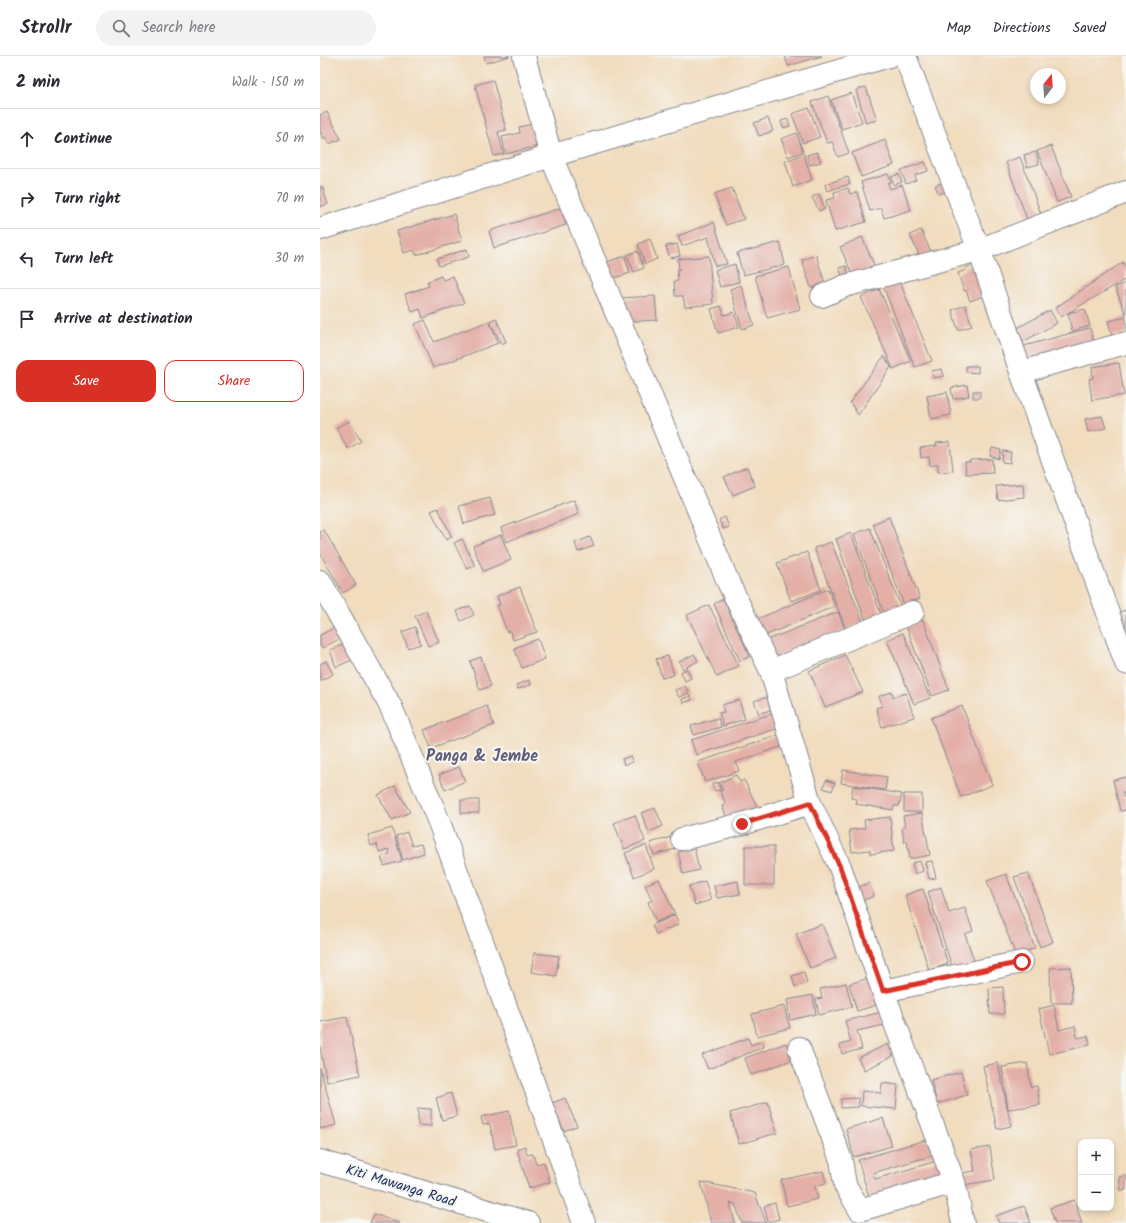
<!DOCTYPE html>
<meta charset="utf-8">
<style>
:root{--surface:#fff;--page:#f2f2f3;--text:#2b2b33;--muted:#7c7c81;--line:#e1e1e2;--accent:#d93025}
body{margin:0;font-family:Kalam,sans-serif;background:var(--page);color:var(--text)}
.controls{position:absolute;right:12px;bottom:12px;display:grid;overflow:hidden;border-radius:8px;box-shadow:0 2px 6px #0003}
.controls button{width:36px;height:36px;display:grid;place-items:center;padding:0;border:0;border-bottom:1px solid var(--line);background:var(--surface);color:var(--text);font:20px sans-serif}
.compass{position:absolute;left:710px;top:12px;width:36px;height:36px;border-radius:50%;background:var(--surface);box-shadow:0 2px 6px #0003;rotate:17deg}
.stop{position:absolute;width:12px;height:12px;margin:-9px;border:3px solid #d93025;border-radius:50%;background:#fff}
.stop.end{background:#d93025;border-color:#fff;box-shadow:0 1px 4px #0008}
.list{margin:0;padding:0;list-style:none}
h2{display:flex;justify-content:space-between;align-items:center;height:52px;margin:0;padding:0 16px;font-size:17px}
h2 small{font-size:13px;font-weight:400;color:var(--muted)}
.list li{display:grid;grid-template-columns:26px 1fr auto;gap:12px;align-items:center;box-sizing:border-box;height:60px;padding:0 16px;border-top:1px solid var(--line)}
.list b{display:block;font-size:15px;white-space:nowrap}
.list em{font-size:13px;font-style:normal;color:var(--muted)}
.actions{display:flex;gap:8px;padding:12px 16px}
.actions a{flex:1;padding:9px 0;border:1px solid var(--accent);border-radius:12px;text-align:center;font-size:14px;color:var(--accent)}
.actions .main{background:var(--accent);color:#fff}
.icon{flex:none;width:22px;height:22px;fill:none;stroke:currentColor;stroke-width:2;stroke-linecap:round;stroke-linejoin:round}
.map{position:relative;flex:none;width:806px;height:1167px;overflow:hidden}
header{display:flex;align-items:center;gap:24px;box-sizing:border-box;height:56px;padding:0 20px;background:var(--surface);border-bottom:1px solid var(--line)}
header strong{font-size:19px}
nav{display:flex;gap:22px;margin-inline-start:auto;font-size:14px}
.search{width:280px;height:36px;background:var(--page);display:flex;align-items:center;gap:10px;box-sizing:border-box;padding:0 14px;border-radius:22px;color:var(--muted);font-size:15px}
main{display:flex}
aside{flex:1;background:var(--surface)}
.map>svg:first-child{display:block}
</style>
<header>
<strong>Strollr</strong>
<div class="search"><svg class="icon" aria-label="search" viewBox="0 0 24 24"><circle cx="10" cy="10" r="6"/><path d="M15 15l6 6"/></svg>Search here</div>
<nav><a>Map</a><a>Directions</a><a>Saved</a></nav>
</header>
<main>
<aside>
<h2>2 min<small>Walk · 150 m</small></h2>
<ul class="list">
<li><svg class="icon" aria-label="ahead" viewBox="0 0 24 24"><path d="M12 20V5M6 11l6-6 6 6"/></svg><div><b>Continue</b></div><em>50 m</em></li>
<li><svg class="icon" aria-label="right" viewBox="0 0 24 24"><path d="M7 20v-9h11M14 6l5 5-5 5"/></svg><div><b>Turn right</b></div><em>70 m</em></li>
<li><svg class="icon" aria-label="left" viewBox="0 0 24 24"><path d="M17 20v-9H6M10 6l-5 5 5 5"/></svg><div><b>Turn left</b></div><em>30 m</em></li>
<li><svg class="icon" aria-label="arrive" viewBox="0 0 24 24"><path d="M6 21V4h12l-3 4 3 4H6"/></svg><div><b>Arrive at destination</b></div></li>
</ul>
<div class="actions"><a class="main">Save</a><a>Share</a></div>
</aside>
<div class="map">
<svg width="806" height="1167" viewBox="0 0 806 1167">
<rect width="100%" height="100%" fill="#f6f6f2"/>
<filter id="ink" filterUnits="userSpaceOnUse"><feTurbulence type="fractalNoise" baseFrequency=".025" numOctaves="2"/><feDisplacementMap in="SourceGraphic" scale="8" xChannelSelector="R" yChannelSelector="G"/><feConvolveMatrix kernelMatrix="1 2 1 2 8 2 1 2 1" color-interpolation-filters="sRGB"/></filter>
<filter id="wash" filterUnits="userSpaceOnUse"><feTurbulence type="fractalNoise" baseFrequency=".012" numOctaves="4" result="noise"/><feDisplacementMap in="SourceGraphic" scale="16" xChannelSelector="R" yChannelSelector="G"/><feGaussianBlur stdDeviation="0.9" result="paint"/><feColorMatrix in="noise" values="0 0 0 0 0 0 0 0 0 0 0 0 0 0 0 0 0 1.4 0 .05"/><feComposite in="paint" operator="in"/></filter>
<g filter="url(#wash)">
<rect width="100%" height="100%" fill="#f1dcbd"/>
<g id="blocks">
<path fill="#e3afa7" d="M164,0H190L166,7Z
M465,0H502L468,10Z
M173,24L186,74L178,76L184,98L174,100L155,29Z
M546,31L557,64L546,67L536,34Z
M531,37L542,66L522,73L511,44Z
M508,40L529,97L518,101L512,86L507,87L492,46Z
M489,52L500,81L483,87L472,58Z
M7,56L21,83L9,88L5,81L3,82L0,76V59Z
M448,62L453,75L439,80L434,67Z
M468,63L470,70L463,72L461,65Z
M212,68L218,90L186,98L182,81L200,77L199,71Z
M477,77L483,96L468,101L461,83Z
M565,84L574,109L541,121L532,97Z
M731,90L751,141L737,146L717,95Z
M497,96L501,106L490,109L487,99Z
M716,96L719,108L707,111L704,99Z
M484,98L492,124L473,131L465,105Z
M700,101L721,158L707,163L686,106Z
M605,106L608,115L595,119L596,124L586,128L581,114Z
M568,118L571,126L568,127L570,133L582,129L591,154L564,162L561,152L550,155L541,126Z
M579,118L582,126L574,129L571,121Z
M528,121L530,128L507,135L505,128Z
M623,126L627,135L619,138L615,130Z
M2,130L8,148L0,151V131Z
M412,132L424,163L406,169L394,138Z
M528,132L530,138L537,136L546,166L515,175L506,144L515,142L514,136Z
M499,138L505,153L499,155L492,141Z
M241,152L246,169L174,192L169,175Z
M134,158L142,185L96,199L94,194L84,197L77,175Z
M394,166L407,208L395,210L388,181L362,190L358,180Z
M601,174L611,196L600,201L590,179Z
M542,181L554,209L549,211L550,213L533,220L520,191Z
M330,183L337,203L325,208L318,188Z
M460,186L465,209L423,219L417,197Z
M357,188L360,200L350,202L346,190Z
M147,193L149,201L119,210L117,203Z
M318,195L324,212L314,216L307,199Z
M496,199L505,227L491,232L482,204Z
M305,200L310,217L288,224L283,207Z
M389,200L393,248L365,251L363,240H355L354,225H358L357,214H359L358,203Z
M803,206L806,212V223L741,261L735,252Z
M415,208L419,226L400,231L395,214Z
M656,208L666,239L650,245L646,234L644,235L638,217L646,214L645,212Z
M526,210L529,220L523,222L519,212Z
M469,211L480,253L447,262L435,220Z
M121,220L123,224L133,220L144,247L103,262L100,253L92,256L85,238L109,230L107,226Z
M579,224L612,305L595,311L563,230Z
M806,227V259L795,231Z
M421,229L434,269L422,273L410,233Z
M559,233L591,305L573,313L541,241Z
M335,240L337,264L303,266L301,242Z
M645,249L652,270L638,274L632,254Z
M401,250L404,259L414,256L419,271L398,277L391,253Z
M765,253L770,270L752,275L748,257Z
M730,254L737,267L699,288L692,275Z
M806,261V277L792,280L788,265Z
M176,262L186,286L181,288L170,265Z
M105,264L114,286L169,265L178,287L113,312L95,268Z
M770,272L774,287L708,305L704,290Z
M564,300L571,311L538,359L530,346Z
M799,307L804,339L772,344L769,323L773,322L772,311Z
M646,310H658V317L646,316Z
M622,313L624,320L613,322L612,315Z
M647,329L649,340L633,343L631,332Z
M653,335H660V342H653Z
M627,336L631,359L611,363L607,340Z
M782,360L786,372L768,376L765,363Z
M29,365L41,385L28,393L16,372Z
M630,386L633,415L618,416V408L610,410L609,401L601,402L600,392L617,390L616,387Z
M672,392L681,394L679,403L670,400Z
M683,395L691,396L690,407L682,406Z
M672,403L673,417L646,418L645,406H650V404Z
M427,411L435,430L413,439L404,421Z
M703,428L704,441L678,444L676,430Z
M170,442L175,459L144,468L139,450Z
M254,444L259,458L186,486L181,472Z
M118,452L132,481L126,484L111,455Z
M405,461L409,471L403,473L399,464Z
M569,461L600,543L584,549L553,468Z
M550,472L581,551L564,557L534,478Z
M4,474L36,529L23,537L0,497V476Z
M531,477L561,558L545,563L516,483Z
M181,479L191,504L163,515L153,490Z
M270,481L274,490L258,496L255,487Z
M142,483L155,510L147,513L134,487Z
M511,486L543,566L526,573L494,492Z
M487,496L501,534L471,545L457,507Z
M200,531L217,576L193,584L190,575L187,576L177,549H180L177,540Z
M508,533L515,550L442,581L435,564Z
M403,543L430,600L420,605L394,548Z
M389,549L419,610L397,621L367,559Z
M150,550L154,559L141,565L137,555Z
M806,554V587L796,557Z
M106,555L119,586L108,590L95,560Z
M518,556L525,574L452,603L444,585Z
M603,564L629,634L612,640L586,570Z
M18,570L23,581L2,592L0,589V579Z
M95,571L101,588L88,592L82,576Z
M583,577L610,642L594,648L567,584Z
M218,583L225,603L202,612L194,592Z
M25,588L32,604L16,611L10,594Z
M374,598L378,605L363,613L359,606Z
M525,599L543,636L505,651L489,615Z
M348,600L354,619L342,622L336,603Z
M161,601L171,630L160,634L150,605Z
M6,605L13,618L0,625V608Z
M367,613L371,622L365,625L361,616Z
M209,624L211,629L198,633L196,629Z
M365,630L369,637L359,641L355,634Z
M572,636L573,641L586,637L594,661L562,671L556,652L562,650L559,640Z
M371,640L372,644L363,647L362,643Z
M448,641L452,653L439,658L434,645Z
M419,644L425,663L403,670L399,657L404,656L402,649Z
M167,650L174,669L111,692L104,674Z
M642,650L672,729L641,741L611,662Z
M454,657L459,672L376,699L371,684Z
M398,662L401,671L374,679L371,670Z
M462,678L466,689L416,706L419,715L385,726L378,706Z
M310,700L313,706L304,709L302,703Z
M139,711L145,725L125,734L119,719Z
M523,714L567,721L565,734L521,727Z
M416,719L420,726L424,724L438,752L408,765L402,750L406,748L400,735L403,734L399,727Z
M806,721V737H802L803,741H806V754L800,755L793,724Z
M506,724L515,727L512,735L503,732Z
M398,726L400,734L395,735L392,728Z
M75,730L90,756L72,764L58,739Z
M533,730L582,738L579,750H574L573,754L536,748L537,743L531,742Z
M584,738H602V756H584Z
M141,744H159V757H141Z
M335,752L343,770L329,776L321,757Z
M602,757L610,799L590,803L587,785L584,786L582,772L585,771L583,760Z
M315,759L325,785L304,793L294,767Z
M570,761L574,795L550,798V794L532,796L529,774L545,772L544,764Z
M72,772L82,805L64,810L61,801L70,798L68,793L59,796L57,788L51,790L48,779Z
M87,776L92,790L101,788L104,797L83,804L76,780Z
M351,781L355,793L334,799L330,787Z
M326,789L334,813L314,821L305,797Z
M425,790H454V829H425Z
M374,792L379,814L363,818L358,796Z
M600,805L603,815L595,818L592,807Z
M612,805L616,822L609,823L605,806Z
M708,817L733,886L720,891L694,821Z
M686,818L715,892L696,900L667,825Z
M339,823L355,858L336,866L328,846L332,844L325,829Z
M385,825L391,844L375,849L369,830Z
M418,825L420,838L397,842L394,830Z
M549,827L554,840L540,846L534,833Z
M621,831L629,857L645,852L653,875L645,878L655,907L633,914L608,836Z
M603,833L628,908L609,914L585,839Z
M355,859L359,868L336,878L332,869Z
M502,868L516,902L490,912L476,878Z
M214,897L239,900L236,920L211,916Z
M751,911L752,947H731L730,912Z
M484,916L487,927L475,931L472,920Z
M552,921L560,948L537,955L529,928Z
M526,927L532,951L499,959L496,943L502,942L500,933Z
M683,931L684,958H670L669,932Z
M493,939L496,958L470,964L467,944Z
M734,949L739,974L755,970L757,982L768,980L770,989L729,998L719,953Z
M464,950L470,972L437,980L432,958Z
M562,956L565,969L537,975L542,993L522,998L520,989L531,986L525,965Z
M27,961L40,1019L7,1026L0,992V966Z
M428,982L431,989L442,985L444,991L388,1013L382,999Z
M466,987L472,1004L431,1019L425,1002Z
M568,988L573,1000L544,1014L538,1002Z
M678,1007L691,1070L677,1073L663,1010Z
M707,1007L711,1031L717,1030L720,1049L688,1053L682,1011Z
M0,1012L16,1069L0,1073Z
M641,1016L647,1039L617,1048L611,1024Z
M562,1027L578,1029L576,1053L541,1050L542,1035L561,1037Z
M131,1037L137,1060L122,1064L116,1042Z
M245,1042L257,1070L244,1075L232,1047Z
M538,1042L539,1051L521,1052V1043Z
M448,1046L457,1077L419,1088L410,1057Z
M98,1052L111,1053V1070L98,1069Z
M189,1055L196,1089L175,1093L170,1068L163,1069L161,1061Z
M563,1062L572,1090L534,1101L526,1073Z
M612,1082L617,1098L553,1117L555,1123L620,1104L625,1122L550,1144L538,1104Z
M205,1090L207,1099L213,1098L216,1108L224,1106L230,1126L209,1132L197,1093Z
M670,1091L675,1124L643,1129L641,1117L655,1115L651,1094Z
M503,1115L506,1127L495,1130L498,1143L467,1150L461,1124Z
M806,1119V1134L801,1135L799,1121Z
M381,1126L435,1137L446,1167H422L415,1148L410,1147L415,1167H391Z
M754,1144L762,1167H735L730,1152Z
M455,1147L459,1163L448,1166L444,1150Z
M704,1150L711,1167H679L676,1160Z
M54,1158L80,1167H50Z"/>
</g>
</g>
<g filter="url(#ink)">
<use href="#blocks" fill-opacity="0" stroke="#86868e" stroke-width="1"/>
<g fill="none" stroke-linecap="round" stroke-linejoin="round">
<defs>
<path id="minor" d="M204,0L231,100L409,528L451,615L490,747L520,811L563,935L634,1126L643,1167
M585,0L659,194L701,316L806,607
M0,173L231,100L569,0
M502,240L525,230L659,194L806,136
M701,316L806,287
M0,525L71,651L119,766L264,1167
M451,615L593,556
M362,783L422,768L490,747
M563,935L702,906
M479,992L521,1104L525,1129L540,1154L634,1126
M0,1105L208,1167"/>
</defs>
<use href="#minor" stroke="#86868e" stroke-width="24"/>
<use href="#minor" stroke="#fff" stroke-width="22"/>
</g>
</g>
<g fill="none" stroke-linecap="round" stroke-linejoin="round" filter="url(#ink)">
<path stroke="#d93025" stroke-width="5" d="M422,768L490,747L520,811L563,935L702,906"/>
</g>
<g text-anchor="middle" stroke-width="4" stroke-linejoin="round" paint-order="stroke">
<g font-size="14" fill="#1b2f5e" stroke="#f6f6f2">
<text transform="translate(81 1129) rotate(17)" y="5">Kiti Mawanga Road</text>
</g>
<g font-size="16" font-weight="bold" fill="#615c78" stroke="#f6f6f2">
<text x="162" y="705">Panga &amp; Jembe</text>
</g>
</g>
</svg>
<div class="controls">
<button>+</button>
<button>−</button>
</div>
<svg class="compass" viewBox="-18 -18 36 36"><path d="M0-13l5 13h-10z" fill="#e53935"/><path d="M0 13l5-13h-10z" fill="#7c7c81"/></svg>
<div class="stop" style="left:702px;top:906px"></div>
<div class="stop end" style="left:422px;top:768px"></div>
</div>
</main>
